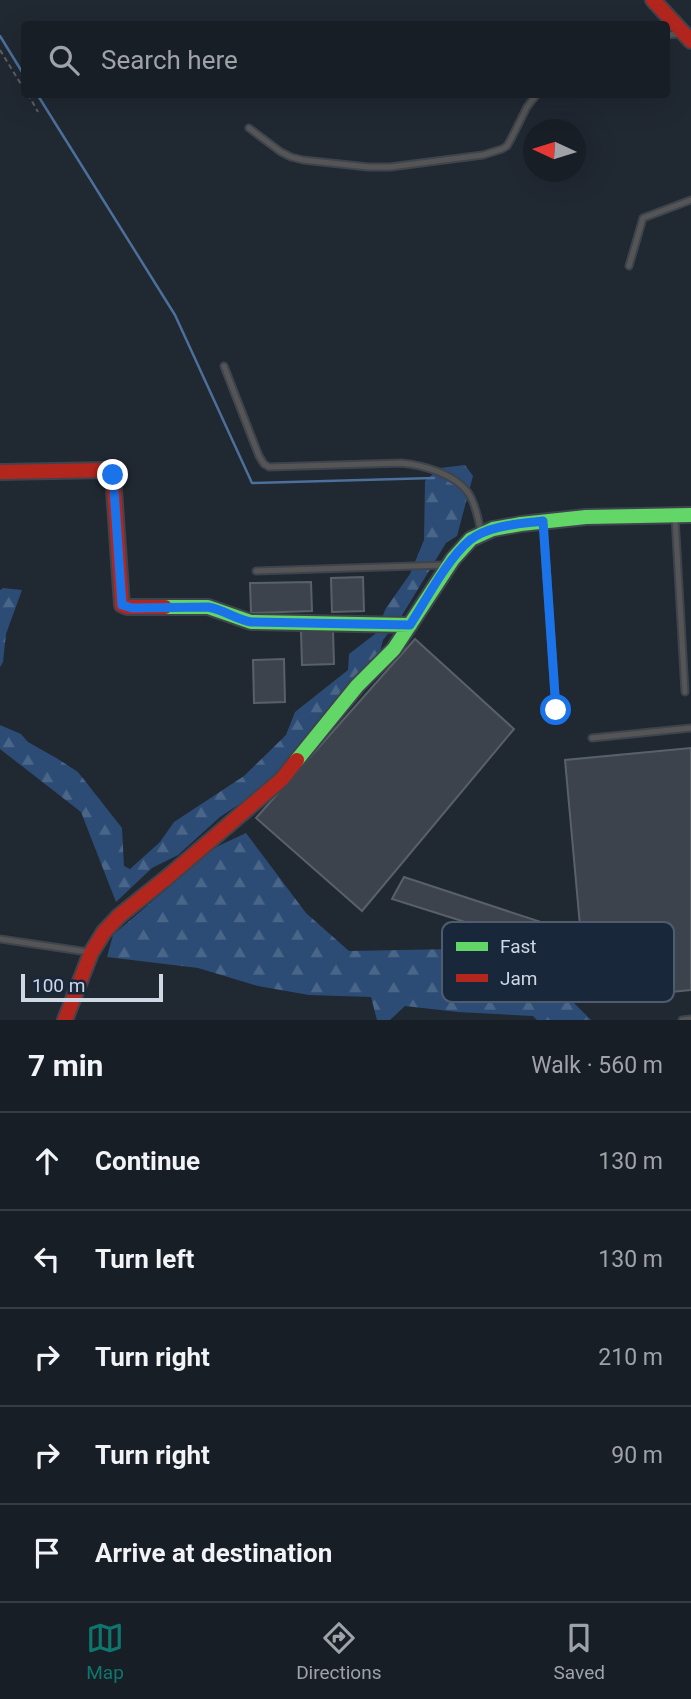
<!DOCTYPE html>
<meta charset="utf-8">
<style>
:root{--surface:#181e26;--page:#252b32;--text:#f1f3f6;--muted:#9fa2a7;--line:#363c43;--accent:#0f766e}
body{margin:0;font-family:Roboto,sans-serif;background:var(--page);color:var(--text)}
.compass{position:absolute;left:523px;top:119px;width:63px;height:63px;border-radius:50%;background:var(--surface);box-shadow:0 7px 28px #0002;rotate:274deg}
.scale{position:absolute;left:21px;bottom:18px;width:142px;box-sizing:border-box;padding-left:7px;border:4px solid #ced8e4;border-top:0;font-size:19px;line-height:24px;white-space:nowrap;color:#ced8e4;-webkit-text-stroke:5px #18273a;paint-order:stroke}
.stop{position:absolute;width:21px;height:21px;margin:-16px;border:5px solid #1a73e8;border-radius:50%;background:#fff}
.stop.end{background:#1a73e8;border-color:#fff;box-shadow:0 2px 7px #0008}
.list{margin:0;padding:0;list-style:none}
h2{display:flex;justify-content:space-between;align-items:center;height:91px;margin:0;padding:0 28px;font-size:30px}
h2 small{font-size:23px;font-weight:400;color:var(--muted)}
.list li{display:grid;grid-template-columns:46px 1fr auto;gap:21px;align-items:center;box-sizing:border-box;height:98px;padding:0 28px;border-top:2px solid var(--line)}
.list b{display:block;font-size:26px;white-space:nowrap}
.list em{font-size:23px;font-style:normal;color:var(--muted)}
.icon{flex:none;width:38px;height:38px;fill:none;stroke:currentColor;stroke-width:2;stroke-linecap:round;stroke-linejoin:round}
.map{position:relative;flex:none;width:691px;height:1020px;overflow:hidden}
.search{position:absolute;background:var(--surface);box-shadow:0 7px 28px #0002;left:21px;right:21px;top:21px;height:77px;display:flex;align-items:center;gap:18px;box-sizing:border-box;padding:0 24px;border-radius:7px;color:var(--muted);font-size:26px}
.sheet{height:581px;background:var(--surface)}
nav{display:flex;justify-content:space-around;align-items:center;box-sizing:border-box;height:98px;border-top:2px solid var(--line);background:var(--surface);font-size:19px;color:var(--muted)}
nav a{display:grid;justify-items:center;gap:4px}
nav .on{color:var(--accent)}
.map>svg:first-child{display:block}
</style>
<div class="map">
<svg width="691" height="1020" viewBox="0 0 691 1020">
<defs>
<pattern id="forest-firs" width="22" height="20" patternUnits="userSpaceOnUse" patternTransform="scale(1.75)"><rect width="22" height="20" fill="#2c4c75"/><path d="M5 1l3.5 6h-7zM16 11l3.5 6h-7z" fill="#496588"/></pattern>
</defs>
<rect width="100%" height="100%" fill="#202832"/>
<path fill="url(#forest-firs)" d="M465,465L473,476L457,536L446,543L401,617L383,640L378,660L296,754L259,791L220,817L178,855L152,868L116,902L81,812L0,749V725L21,734L28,742L58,759L78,772L122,828L124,866L130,869L160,842L174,822L244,776L286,735L295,712L348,670L349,654L375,634L386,608L410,574L424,540L425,481L440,468Z
M3,588L22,590L6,634L3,662L0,667V590Z
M246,833L306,913L349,951L453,949L559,988L591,1020H537L533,1016L458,1012L405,1006L390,1020H377L371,997L309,995L258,986L198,968L107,957L113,935L214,848Z"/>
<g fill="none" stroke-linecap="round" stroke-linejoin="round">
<path stroke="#4c6f9b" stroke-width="2.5" d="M0,36L24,75
M37,94L175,315L252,483L434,478"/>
</g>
<path fill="#3c434c" stroke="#596068" stroke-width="2" d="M363,577L364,611L332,612L331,578Z
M311,582L312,611L251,613L250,583Z
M333,630L334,664L302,665L301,631Z
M415,639L514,729L362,911L256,818Z
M284,659L285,702L254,703L253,660Z
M691,748V990L604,999L601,968L584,970L565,760Z
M404,877L550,925L554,950L392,899Z"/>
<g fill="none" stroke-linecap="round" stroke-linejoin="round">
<defs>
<path id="lane" d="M666,35L680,34
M249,128L281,152L291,157L303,160L368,167H390L483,155L502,149L507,146L511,139L527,107L537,94
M629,266L643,218L691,200
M224,366L259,456L264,464L269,467L401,463C423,465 456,474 469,494C476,505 478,519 481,531
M675,517L685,692
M543,521L556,710
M256,571L445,565
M592,738L691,728
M0,939L88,952
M682,1020L691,1019"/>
<path id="fast" d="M165,607H208L251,622L410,625
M297,760L357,686L394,649L453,559L471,539L493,529L521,524L586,517L691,515"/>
<path id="jam" d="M653,0L691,41
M0,472L107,470L113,475L122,605L127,607H165
M65,1020L91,953L104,932L119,916L170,875L282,779L297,760"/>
</defs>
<use href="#lane" stroke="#3e444d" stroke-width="9"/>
<use href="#fast" stroke="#3e444d" stroke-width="18"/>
<use href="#jam" stroke="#3e444d" stroke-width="18"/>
<path stroke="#5d5e60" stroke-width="2" stroke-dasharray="5 3.5" stroke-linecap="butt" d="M0,50L24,89
M28,94L38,112"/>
<use href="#lane" stroke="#565556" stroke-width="5"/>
<use href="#fast" stroke="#63d668" stroke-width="14"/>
<use href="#jam" stroke="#b3261e" stroke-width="14"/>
</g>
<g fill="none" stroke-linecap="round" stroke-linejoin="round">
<path stroke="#1a73e8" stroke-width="9" d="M113,475L122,605L132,608L208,607C224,610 236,619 251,622L410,625C426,600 448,558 470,540C489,525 520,524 543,521L556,710"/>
</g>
<rect x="442" y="922" width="232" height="80" rx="10" fill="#18273a" stroke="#4f5c6d" stroke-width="2"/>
<rect x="456" y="942" width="32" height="9" fill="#63d668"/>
<rect x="456" y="974" width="32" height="8" fill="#b3261e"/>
<g font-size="19" fill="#ced8e4">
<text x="500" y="953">Fast</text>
<text x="500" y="985">Jam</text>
</g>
</svg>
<svg class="compass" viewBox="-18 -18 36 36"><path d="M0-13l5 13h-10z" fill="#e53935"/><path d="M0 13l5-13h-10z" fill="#9fa2a7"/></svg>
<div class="scale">100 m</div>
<div class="stop" style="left:556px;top:710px"></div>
<div class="stop end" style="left:113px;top:475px"></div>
<div class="search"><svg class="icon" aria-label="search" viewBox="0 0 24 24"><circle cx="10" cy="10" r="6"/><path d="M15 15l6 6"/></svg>Search here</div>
</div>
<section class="sheet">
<h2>7 min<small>Walk · 560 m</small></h2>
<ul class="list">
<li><svg class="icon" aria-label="ahead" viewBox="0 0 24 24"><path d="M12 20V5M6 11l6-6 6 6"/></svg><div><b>Continue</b></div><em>130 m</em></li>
<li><svg class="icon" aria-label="left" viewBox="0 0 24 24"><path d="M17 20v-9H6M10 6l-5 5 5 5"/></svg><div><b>Turn left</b></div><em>130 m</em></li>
<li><svg class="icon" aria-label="right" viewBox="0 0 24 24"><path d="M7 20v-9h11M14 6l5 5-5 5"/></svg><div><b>Turn right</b></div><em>210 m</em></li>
<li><svg class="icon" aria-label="right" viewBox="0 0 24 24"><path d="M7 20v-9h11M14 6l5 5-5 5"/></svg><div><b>Turn right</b></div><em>90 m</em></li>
<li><svg class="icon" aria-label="arrive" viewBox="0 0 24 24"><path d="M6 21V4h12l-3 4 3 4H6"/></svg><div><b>Arrive at destination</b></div></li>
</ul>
</section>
<nav>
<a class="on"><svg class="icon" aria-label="map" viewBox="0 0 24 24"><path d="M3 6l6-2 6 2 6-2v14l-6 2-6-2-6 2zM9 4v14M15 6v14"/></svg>Map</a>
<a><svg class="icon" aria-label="directions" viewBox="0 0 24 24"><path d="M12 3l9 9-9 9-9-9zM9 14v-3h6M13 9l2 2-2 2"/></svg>Directions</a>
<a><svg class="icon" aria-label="saved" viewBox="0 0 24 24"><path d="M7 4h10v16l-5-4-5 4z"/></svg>Saved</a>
</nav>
